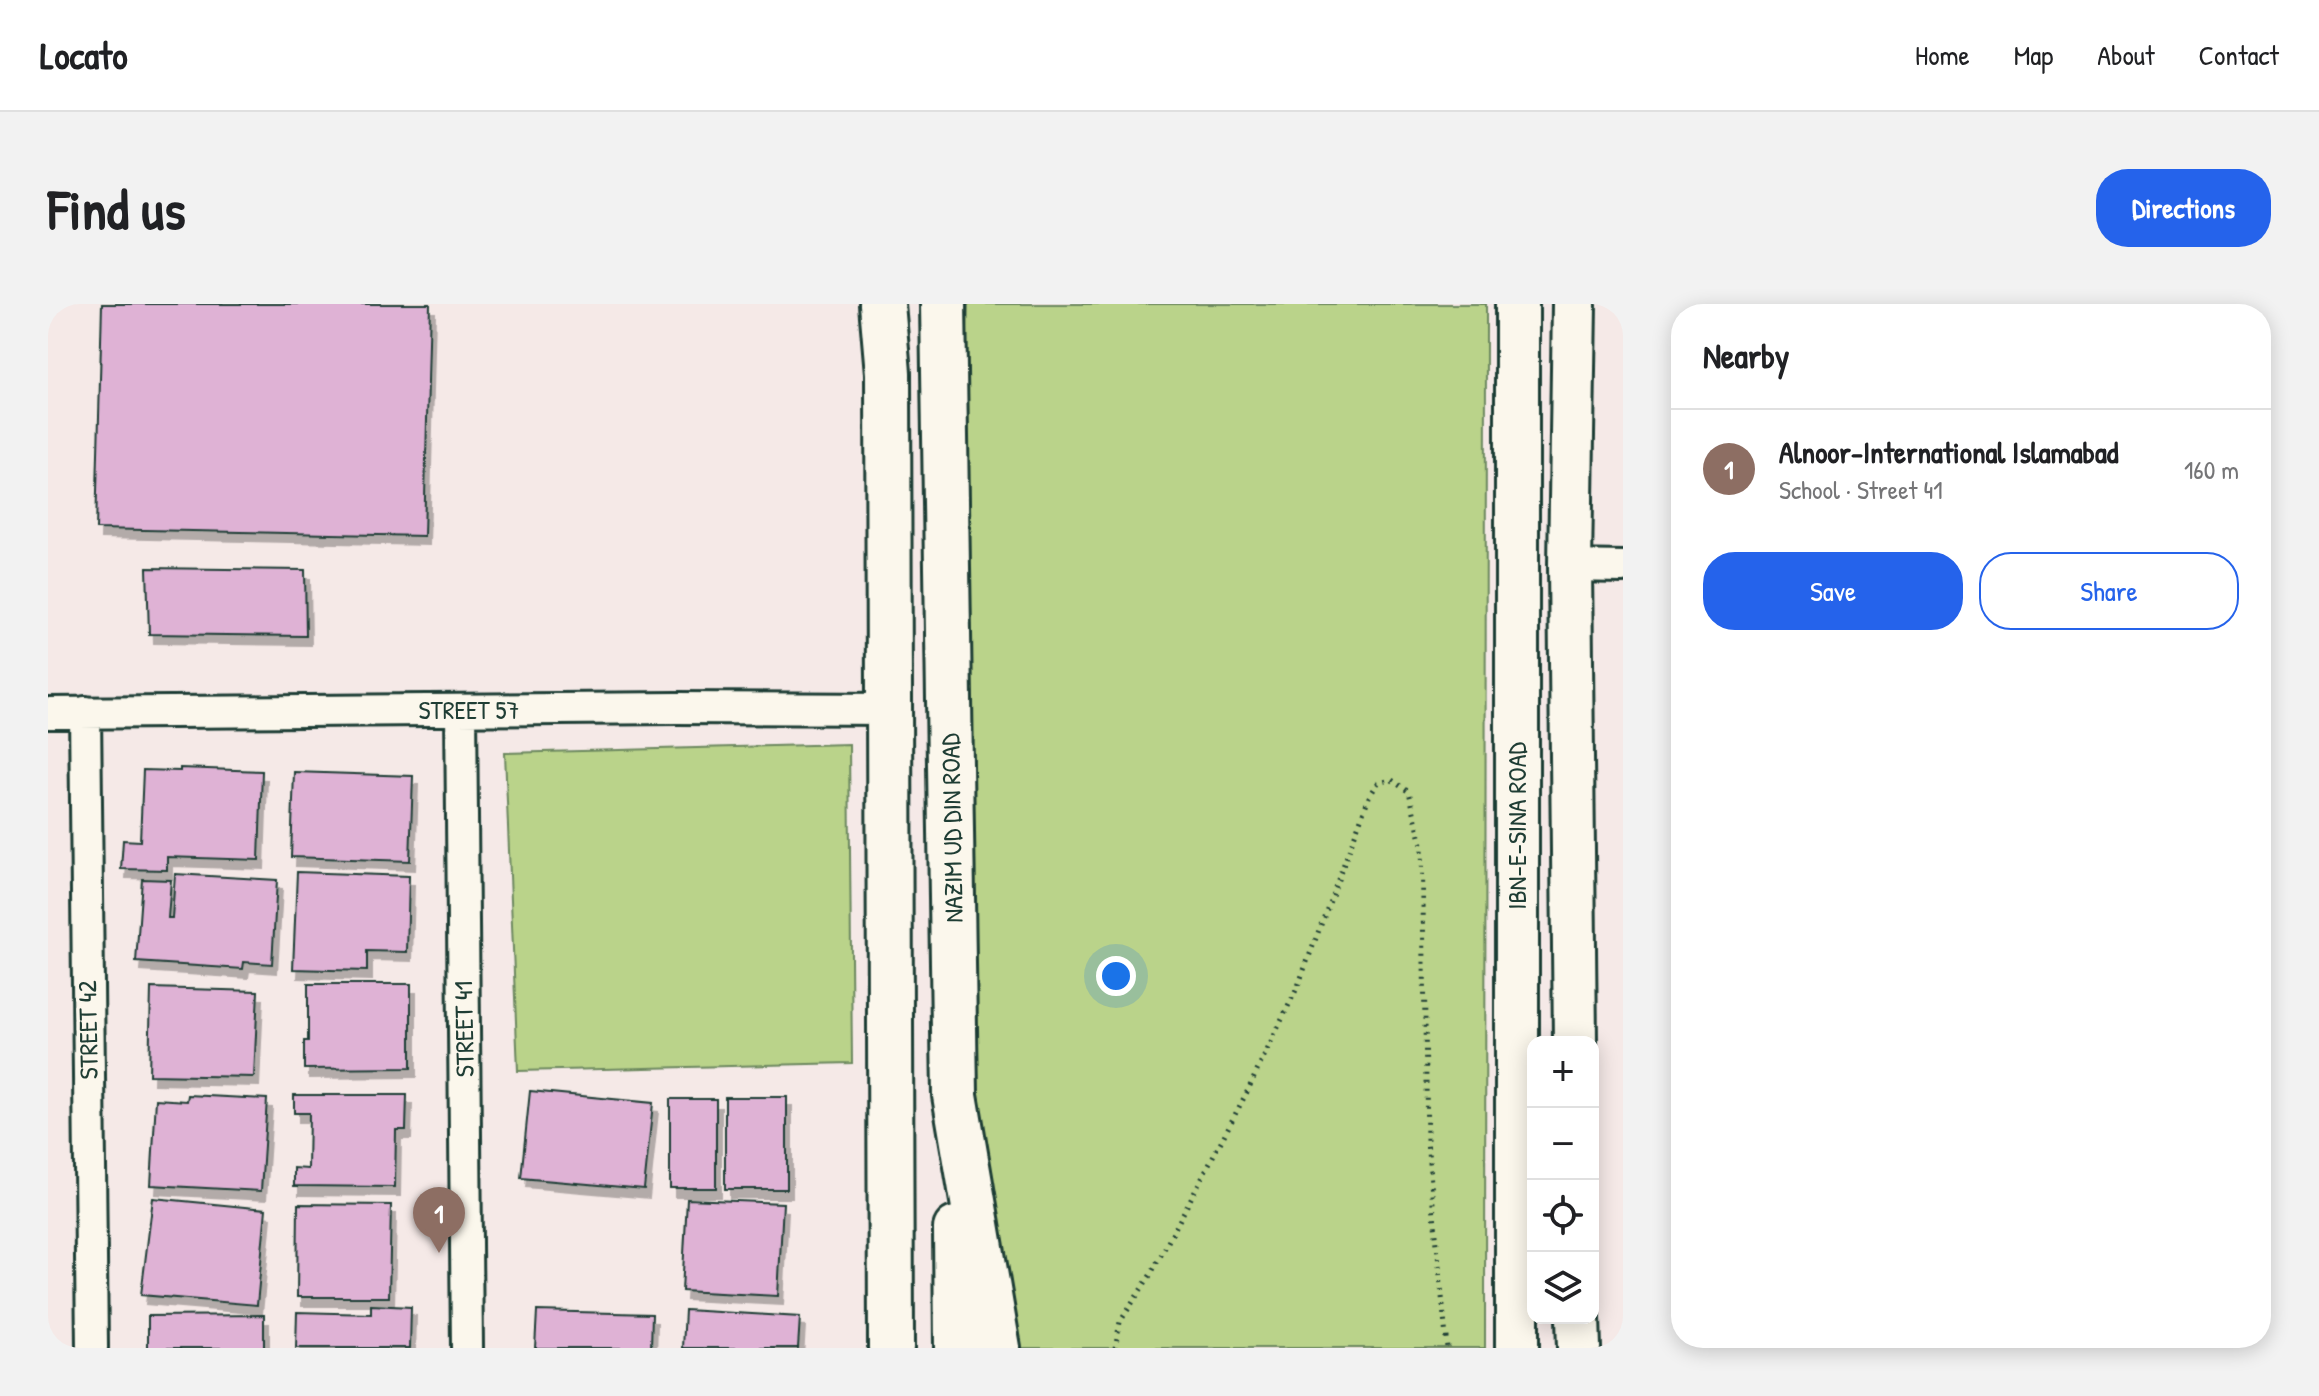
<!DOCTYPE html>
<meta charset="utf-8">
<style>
:root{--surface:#fff;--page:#f2f2f2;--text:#202124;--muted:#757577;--line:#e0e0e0;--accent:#2563eb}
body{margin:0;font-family:"Patrick Hand",sans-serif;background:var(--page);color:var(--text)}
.controls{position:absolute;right:24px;bottom:24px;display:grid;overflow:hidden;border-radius:16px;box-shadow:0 4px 20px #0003}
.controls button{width:72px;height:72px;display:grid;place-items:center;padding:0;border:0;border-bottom:2px solid var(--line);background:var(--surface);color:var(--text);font:40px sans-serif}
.you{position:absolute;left:1068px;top:672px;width:28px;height:28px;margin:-20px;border:6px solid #fff;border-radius:50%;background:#1a73e8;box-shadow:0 0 0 12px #1a73e833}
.badge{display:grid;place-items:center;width:52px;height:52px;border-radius:50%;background:var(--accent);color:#fff;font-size:26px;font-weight:700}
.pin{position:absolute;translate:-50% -66px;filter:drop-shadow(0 2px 4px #0008)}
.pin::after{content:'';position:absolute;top:42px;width:28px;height:24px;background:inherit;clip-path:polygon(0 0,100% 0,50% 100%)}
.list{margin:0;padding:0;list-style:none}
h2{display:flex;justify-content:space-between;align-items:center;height:104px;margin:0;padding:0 32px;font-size:34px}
h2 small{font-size:26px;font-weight:400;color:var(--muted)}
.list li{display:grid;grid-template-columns:52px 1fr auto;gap:24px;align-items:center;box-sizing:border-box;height:120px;padding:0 32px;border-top:2px solid var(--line)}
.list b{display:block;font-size:30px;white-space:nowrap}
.list p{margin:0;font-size:26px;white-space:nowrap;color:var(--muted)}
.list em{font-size:26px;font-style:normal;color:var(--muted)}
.actions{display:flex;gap:16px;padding:24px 32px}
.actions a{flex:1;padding:18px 0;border:2px solid var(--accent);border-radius:32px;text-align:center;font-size:28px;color:var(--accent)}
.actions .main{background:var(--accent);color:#fff}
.icon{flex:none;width:44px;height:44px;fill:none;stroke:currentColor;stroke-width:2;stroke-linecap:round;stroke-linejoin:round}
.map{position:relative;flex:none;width:1575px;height:1044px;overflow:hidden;border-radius:32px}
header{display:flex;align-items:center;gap:48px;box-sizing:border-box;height:112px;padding:0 40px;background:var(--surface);border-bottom:2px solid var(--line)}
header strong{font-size:38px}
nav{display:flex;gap:44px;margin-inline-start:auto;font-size:28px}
.intro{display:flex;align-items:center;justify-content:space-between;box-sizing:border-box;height:192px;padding:0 48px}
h1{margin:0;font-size:56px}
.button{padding:20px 36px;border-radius:32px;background:var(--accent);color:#fff;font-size:28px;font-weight:700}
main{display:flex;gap:48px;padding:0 48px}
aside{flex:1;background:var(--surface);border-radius:32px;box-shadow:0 4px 20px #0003}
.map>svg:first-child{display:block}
</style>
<header>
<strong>Locato</strong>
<nav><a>Home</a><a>Map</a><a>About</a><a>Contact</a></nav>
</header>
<div class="intro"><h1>Find us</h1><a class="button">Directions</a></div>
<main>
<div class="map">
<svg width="1575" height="1044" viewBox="0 0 1575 1044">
<defs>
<filter id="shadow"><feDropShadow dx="5" dy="9" stdDeviation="0" flood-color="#0004"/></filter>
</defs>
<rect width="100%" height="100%" fill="#f5e9e7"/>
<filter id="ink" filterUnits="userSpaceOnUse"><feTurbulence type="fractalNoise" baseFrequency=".0125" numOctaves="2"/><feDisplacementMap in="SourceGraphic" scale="16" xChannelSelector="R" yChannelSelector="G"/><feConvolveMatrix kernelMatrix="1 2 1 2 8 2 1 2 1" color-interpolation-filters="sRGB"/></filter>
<g filter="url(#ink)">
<path fill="#bad38a" stroke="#6c885f" stroke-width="2" d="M920,0H1438L1437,1044H916L913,171Z
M801,440L804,759L470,767L457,449Z"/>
<path fill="#dfb2d5" stroke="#1f3d34" stroke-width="2" filter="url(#shadow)" d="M54,0H382L376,232L48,225Z
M99,264L257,266L258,332L101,330Z
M132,464L214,467L211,556L119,553V566L73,565L75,536L92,537L95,466L132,467Z
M246,468L365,472L362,557L243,553Z
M249,568L361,572L359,648L319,647V667L245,665Z
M127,570L229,576L224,660L196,658L195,665L88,658L94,575L123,576L120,614H124Z
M260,680H363V764L256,765V737H260Z
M103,684L210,687L206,773L101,771Z
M482,787L605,799L596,885L473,874Z
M140,791L219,795L213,887L103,881L108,795L139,797Z
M246,791H359L358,826H348L347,883L246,882V864L260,865L261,809H246Z
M677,793H739V885H677Z
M622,795H668V884H622Z
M105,894L218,905L209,1001L93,991Z
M639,895L735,899L730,992L634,987Z
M250,900L343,901L341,993H249Z
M323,1001L363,1003L362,1044H248L249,1008L323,1010Z
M637,1006L752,1013L750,1044H635Z
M489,1007L604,1010L603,1044H487Z
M216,1011V1044H100V1012Z"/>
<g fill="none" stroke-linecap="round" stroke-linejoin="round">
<defs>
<path id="minor" d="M1522,262L1575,263
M413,406L419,1044
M37,408L44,1044
M0,409L629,404L842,405"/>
<path id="secondary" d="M1526,0L1522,262L1527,738
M1530,1014L1531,1044
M1469,1044V0"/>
<path id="primary" d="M834,0L840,69L843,1044
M895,0L907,791L950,1044
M908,925L909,1044"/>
</defs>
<use href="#minor" stroke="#1f3d34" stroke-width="36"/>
<use href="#secondary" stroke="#1f3d34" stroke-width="48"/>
<use href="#primary" stroke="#1f3d34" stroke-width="50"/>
<path stroke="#1f3d34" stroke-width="5" stroke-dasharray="2 6" stroke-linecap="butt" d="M1067,1044L1072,1018L1103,970L1199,788L1250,682L1321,493L1330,479L1344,476L1361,488L1374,540L1379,837L1399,1044"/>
<use href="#minor" stroke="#fbf7ec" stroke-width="30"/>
<use href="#secondary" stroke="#fbf7ec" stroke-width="42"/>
<use href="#primary" stroke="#fbf7ec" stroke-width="44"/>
</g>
</g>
<g text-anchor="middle" stroke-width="6" stroke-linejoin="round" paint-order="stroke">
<g font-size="26" fill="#1f3d34" stroke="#fbf7ec">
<text x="421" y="415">STREET 57</text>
<text transform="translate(1469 522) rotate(-90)" y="9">IBN-E-SINA ROAD</text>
<text transform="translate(904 524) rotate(-91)" y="9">NAZIM UD DIN ROAD</text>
<text transform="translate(416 725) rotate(-91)" y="9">STREET 41</text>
<text transform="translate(40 726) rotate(-91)" y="9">STREET 42</text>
</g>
</g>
</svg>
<div class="controls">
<button>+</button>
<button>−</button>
<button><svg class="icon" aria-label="locate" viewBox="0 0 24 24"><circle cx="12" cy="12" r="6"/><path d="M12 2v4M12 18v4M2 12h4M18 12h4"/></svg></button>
<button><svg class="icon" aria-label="layers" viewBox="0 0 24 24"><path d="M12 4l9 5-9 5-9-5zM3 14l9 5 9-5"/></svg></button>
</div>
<div class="you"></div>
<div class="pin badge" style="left:391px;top:949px;background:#8d6e63">1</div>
</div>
<aside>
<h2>Nearby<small></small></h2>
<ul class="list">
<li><span class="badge" style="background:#8d6e63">1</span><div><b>Alnoor-International Islamabad</b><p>School · Street 41</p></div><em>160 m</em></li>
</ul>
<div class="actions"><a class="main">Save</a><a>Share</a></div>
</aside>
</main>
